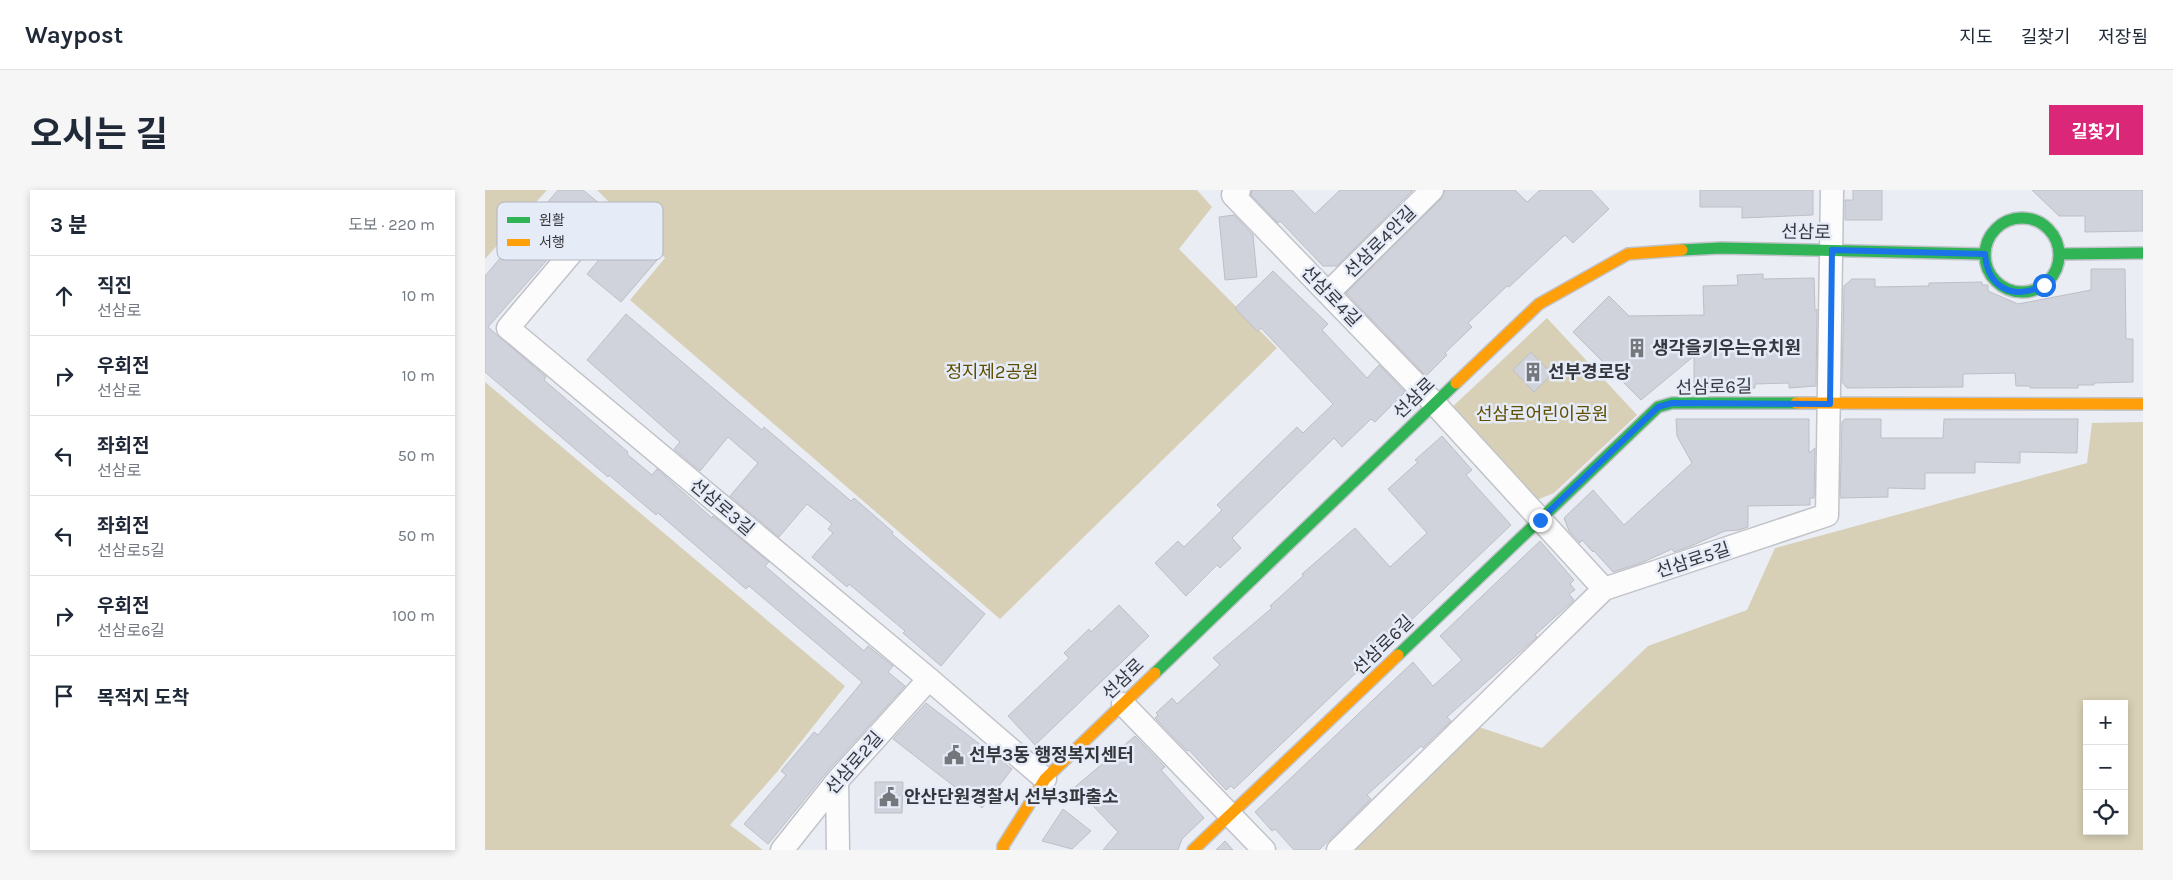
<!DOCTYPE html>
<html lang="ko">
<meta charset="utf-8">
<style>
:root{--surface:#fff;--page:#f6f6f7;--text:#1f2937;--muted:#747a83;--line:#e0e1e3;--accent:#db2777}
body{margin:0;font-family:Karla,"Noto Sans KR",sans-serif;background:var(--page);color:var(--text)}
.controls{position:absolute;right:15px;bottom:15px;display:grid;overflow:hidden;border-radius:0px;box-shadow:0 2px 8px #0003}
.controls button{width:45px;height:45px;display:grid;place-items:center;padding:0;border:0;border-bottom:1px solid var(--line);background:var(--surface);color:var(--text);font:25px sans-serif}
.stop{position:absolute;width:15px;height:15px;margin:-11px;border:4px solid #1a73e8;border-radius:50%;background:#fff}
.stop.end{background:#1a73e8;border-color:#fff;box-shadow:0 1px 5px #0008}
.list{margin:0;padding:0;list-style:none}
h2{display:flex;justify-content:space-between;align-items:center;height:65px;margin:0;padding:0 20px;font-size:21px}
h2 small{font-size:16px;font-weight:400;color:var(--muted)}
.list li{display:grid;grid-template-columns:32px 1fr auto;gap:15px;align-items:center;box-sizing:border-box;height:80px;padding:0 20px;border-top:1px solid var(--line)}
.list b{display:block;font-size:19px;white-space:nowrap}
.list p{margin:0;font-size:16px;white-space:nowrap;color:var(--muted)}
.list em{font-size:16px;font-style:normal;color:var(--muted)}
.icon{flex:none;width:28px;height:28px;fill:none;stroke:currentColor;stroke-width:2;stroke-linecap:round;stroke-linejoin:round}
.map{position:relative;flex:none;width:1658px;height:660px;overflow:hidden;border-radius:0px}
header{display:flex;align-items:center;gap:30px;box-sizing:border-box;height:70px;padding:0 25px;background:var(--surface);border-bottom:1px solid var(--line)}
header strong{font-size:24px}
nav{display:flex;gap:28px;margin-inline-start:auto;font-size:18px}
.intro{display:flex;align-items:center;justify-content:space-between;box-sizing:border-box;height:120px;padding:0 30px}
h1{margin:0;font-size:35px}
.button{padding:12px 22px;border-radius:0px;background:var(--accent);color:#fff;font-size:18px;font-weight:700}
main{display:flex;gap:30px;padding:0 30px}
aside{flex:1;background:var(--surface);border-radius:0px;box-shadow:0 2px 8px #0003}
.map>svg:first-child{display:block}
</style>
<header>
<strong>Waypost</strong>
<nav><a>지도</a><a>길찾기</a><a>저장됨</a></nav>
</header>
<div class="intro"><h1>오시는 길</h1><a class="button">길찾기</a></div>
<main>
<aside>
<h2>3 분<small>도보 · 220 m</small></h2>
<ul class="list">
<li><svg class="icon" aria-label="ahead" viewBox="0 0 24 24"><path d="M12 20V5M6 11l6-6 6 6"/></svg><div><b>직진</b><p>선삼로</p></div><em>10 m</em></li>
<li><svg class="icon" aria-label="right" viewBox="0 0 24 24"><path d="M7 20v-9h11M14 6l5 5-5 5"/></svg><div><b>우회전</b><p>선삼로</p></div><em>10 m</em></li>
<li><svg class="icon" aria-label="left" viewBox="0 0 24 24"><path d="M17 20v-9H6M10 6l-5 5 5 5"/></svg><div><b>좌회전</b><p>선삼로</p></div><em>50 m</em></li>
<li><svg class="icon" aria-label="left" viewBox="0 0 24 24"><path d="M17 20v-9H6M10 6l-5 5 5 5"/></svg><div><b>좌회전</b><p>선삼로5길</p></div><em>50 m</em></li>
<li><svg class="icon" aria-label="right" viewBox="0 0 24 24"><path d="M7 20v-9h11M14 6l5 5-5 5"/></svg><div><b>우회전</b><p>선삼로6길</p></div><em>100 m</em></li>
<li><svg class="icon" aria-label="arrive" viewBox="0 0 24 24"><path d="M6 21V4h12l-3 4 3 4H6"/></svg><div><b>목적지 도착</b></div></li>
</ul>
</aside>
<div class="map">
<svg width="1658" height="660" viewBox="0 0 1658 660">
<rect width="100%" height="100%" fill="#eaedf4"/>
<path fill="#d7d0b6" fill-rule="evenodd" d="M0,0H62L0,69Z
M112,0H712L727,17L694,59L792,158L515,429L145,110L180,68Z
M1062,128L1152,225L1069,303L1054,309L1040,304L963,221Z
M0,192L360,496L292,582L245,635L278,660H0Z
M1658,232V660H866L991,536L1057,558L1163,456L1262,420L1290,358L1602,273L1607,233ZM1602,514H1639V641H1602Z"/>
<path fill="#d0d3dc" stroke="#bdbfc5" d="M73,0H98L115,14L105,21L3,137L61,187L59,190L143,262L142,264L167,285L172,279L227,328L228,326L284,372L280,376L379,461L383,456L408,476L403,482L420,496L342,582L283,654L259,634L301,585L296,581L329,542L333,545L377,492L264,396L261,399L173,323L171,325L124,285L123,287L0,182V86Z
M767,0H807L830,24L855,0H928L852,76H838L795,31L793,33L766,5Z
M960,0H1030L1042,12L1055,0H1106L1124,19L1088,53L1080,45L1024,97L1022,96L983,133L987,137L960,163L962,165L941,186L861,103L956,9Z
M1215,0H1328V25L1257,28V17H1215Z
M1368,0H1397V30H1360V10H1368Z
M1547,0H1658V41L1600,42V26H1574Z
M749,25L768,45L772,87L740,90L734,27Z
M139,40L173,69L136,112L102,84Z
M1606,79H1640L1641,149H1648V192L1609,193V195H1593V198H1545V196H1531L1530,183L1478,184V197L1362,198L1357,192L1359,96L1367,89H1390V97L1444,96V93L1497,92V95H1503V101L1533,114L1606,100Z
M788,81L843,134L837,140L882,188L894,175L920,202L890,232L886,229L857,257L849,248L747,348L756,358L735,378L732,375L701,406L670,373L693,351L699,357L737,320L732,315L812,237L818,243L848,214L776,138L772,141L750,118Z
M1278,84V89L1329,88L1330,121L1332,119L1331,196L1304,198V193L1270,194V198L1209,197V166L1156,210L1088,142L1124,106L1144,126L1219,125L1218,96L1253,95L1252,85Z
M141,124L277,240L279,237L366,311L369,308L408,342L407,344L500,424L456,476L418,443L420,441L364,394L362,397L327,367L348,343L343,339L347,334L322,314L294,347L245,306L273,273L243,247L215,281L189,259L195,252L102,170Z
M1046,162L1067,184L1049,202L1028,180Z
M1191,229H1324V263L1330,258L1329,308H1325V315L1263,316V337L1254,340L1240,341L1206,356L1189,362L1187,359L1156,373L1128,382L1109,361L1108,362L1097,350L1095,353L1084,341L1079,328L1108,300L1139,335L1207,273L1192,246Z
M1360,229H1396V248H1458L1459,229H1593L1592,263L1535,262V273L1490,272V283H1440V299L1403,298V307L1355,308L1357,232Z
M957,246L987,280L981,285L1026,335L749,599L746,596L741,600L704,560L702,561L670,528L673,525L671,523L687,508L692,514L735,475L728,468L787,418L785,416L818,386L817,384L870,338L905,377L942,343L903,299L933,272L930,270Z
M1055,351L1089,390L1085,394L1090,400L1084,404L1089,410L1050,445L1052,447L962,527L966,531L946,550L938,558L936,556L882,605L886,609L834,660H809L790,639L787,641L770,622L928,472L948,496L977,470L955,446Z
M634,415L664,446L550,555L523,526L584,468L579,463L604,439L606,442Z
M441,513L527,579L497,618L408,549Z
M650,546L680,577L676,580L719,628L697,649L693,660H618L633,642L590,597Z
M390,592H418L417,623H390Z
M578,619L606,641L587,659L557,651Z
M740,651L748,660H731Z"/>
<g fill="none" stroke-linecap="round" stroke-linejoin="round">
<defs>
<path id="street" d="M754,0L748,5L949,213L1119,399
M115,29L23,138L444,489L560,589
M843,103L947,0
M638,514L779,660
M352,591L353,660
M297,660L352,591L444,489
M853,660L1119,399L1342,325L1347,0"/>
<path id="fast" d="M1500 65a37 37 0 1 1 74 0a37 37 0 1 1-74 0Z
M1197,60L1236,58L1499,64
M1574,64L1658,63
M913,465L1173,217L1187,213H1311
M670,483L971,193"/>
<path id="slow" d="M971,193L1054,114L1143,64L1197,60
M1311,213L1658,214
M518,660V656L560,589L670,483
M708,660L913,465"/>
</defs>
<use href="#street" stroke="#c1c3c9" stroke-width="25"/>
<use href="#fast" stroke="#c1c3c9" stroke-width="14"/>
<use href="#slow" stroke="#c1c3c9" stroke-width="14"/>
<use href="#street" stroke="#fcfcfd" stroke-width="22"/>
<use href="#fast" stroke="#30b455" stroke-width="11"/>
<use href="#slow" stroke="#ff9f0a" stroke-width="11"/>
</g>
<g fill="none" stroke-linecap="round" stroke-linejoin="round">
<path stroke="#1a73e8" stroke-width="6" d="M1055,330L1173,217L1187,213L1345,214L1347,60L1500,64C1503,98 1528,111 1559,95"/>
</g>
<defs>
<symbol id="building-bare" viewBox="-9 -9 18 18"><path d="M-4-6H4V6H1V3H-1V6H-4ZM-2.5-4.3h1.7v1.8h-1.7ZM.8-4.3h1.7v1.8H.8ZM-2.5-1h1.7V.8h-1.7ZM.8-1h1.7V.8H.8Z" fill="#74777c" stroke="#e6ebf8" stroke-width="2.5" paint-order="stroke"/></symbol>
<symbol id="civic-bare" viewBox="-9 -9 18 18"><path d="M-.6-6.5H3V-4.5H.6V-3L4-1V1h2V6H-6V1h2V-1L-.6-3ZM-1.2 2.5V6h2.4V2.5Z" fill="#74777c" stroke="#e6ebf8" stroke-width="2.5" paint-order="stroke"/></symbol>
</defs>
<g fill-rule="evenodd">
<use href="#building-bare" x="1138" y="144" width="28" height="28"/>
<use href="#building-bare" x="1034" y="168" width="28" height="28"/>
<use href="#civic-bare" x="455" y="551" width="28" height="28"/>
<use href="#civic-bare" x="390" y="593" width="28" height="28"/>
</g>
<g text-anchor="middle" stroke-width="5" stroke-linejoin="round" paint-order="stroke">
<g font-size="18" fill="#35373c" stroke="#e6ebf8">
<text transform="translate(1321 42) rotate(1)" y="6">선삼로</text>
<text transform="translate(895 52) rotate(-45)" y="6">선삼로4안길</text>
<text transform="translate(846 106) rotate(46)" y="6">선삼로4길</text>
<text transform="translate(1229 197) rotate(-1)" y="6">선삼로6길</text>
<text transform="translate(929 208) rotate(-44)" y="6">선삼로</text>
<text transform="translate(237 317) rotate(40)" y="6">선삼로3길</text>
<text transform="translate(1208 370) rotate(-18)" y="6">선삼로5길</text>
<text transform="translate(898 455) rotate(-44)" y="6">선삼로6길</text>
<text transform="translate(638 489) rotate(-44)" y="6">선삼로</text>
<text transform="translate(369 573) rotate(-49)" y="6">선삼로2길</text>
</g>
<g font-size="18" font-weight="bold" fill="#35373c" stroke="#e6ebf8" text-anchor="start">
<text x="1167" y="164">생각을키우는유치원</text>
<text x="1063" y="188">선부경로당</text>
<text x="484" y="571">선부3동 행정복지센터</text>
<text x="419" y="613">안산단원경찰서 선부3파출소</text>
</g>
<g font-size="18" fill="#5f4e00" stroke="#e6ebf8">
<text x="507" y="188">정지제2공원</text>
<text x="1057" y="230">선삼로어린이공원</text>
</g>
</g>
<rect x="12" y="12" width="166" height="58" rx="8" fill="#e6ebf8" stroke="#b1b5c0" stroke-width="1"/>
<rect x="22" y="27" width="23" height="6" fill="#30b455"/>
<rect x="22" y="49" width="23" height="7" fill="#ff9f0a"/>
<g font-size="14" fill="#35373c">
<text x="54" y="35">원활</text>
<text x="54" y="57">서행</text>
</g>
</svg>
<div class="controls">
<button>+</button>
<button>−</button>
<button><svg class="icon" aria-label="locate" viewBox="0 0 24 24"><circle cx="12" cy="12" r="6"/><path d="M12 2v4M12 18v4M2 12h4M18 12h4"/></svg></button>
</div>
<div class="stop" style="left:1559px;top:95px"></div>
<div class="stop end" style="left:1055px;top:330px"></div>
</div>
</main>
